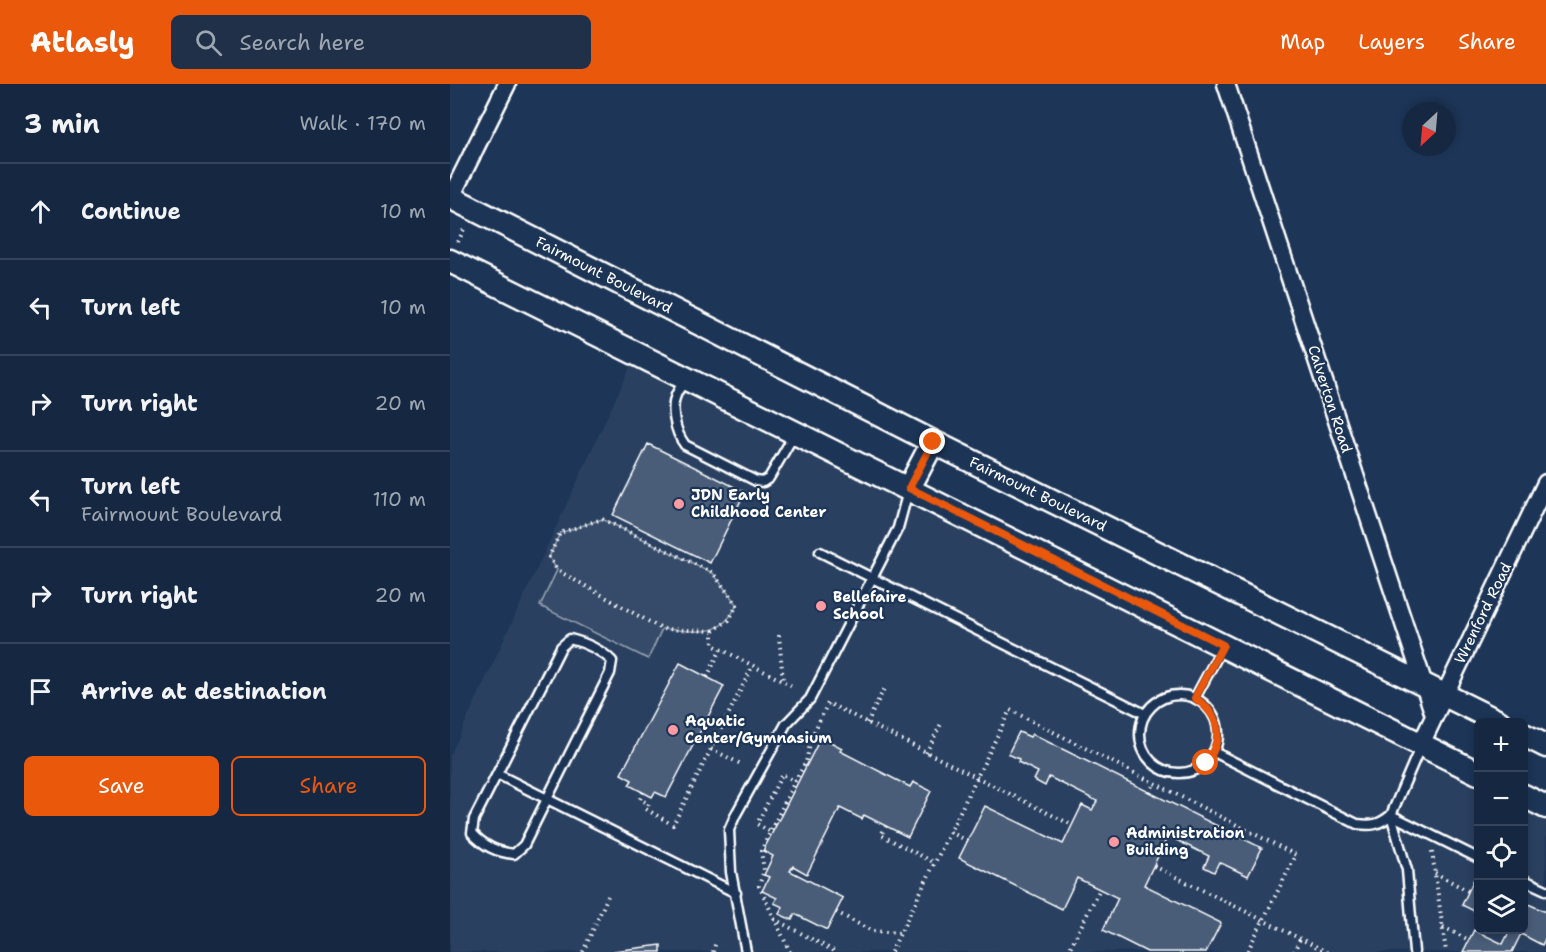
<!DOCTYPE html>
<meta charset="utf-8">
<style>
:root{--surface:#162841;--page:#1f3048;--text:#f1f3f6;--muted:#9ea6b1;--line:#35445a;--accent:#ea580c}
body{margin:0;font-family:"Shantell Sans",sans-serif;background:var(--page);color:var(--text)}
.controls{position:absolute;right:18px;bottom:18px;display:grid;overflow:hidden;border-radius:9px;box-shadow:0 3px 9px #0003}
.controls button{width:54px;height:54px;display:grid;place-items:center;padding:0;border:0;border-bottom:2px solid var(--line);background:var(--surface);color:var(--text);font:30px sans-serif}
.compass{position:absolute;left:952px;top:18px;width:54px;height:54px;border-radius:50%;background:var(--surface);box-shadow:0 3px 9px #0003;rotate:206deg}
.stop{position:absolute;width:18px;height:18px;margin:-14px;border:4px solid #ea580c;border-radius:50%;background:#fff}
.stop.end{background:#ea580c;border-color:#fff;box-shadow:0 2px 6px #0008}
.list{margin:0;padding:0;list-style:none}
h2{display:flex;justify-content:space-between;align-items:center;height:78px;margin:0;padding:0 24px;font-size:26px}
h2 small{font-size:20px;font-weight:400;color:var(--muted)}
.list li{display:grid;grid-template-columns:39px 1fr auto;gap:18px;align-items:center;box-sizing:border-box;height:96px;padding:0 24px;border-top:2px solid var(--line)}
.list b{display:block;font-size:22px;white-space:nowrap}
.list p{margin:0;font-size:20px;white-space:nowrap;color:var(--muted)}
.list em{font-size:20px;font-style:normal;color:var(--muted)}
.actions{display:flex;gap:12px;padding:18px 24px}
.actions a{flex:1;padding:14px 0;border:2px solid var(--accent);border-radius:9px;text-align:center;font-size:21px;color:var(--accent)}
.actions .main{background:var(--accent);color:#fff}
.icon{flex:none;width:33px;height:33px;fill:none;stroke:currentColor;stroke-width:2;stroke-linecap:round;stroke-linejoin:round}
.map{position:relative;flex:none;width:1096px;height:868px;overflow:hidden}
header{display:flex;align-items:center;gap:36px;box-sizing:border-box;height:84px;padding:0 30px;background:var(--accent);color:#fff}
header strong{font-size:28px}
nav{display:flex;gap:33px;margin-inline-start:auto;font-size:21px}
.search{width:420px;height:54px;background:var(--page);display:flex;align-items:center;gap:15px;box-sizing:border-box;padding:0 21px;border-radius:9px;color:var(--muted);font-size:22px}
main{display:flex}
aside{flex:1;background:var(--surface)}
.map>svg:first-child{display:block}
</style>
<header>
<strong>Atlasly</strong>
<div class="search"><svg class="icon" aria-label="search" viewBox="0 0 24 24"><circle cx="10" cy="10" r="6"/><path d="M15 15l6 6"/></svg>Search here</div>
<nav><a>Map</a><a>Layers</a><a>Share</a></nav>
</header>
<main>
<aside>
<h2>3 min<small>Walk · 170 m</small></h2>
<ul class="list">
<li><svg class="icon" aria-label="ahead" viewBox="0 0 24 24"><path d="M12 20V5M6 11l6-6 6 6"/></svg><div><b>Continue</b></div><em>10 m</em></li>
<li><svg class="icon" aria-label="left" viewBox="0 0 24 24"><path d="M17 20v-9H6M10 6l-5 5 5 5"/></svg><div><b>Turn left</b></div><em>10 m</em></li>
<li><svg class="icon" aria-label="right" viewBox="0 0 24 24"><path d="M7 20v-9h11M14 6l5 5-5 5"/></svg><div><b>Turn right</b></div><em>20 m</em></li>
<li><svg class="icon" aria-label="left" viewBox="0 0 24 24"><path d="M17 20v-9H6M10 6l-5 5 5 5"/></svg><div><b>Turn left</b><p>Fairmount Boulevard</p></div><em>110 m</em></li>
<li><svg class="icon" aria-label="right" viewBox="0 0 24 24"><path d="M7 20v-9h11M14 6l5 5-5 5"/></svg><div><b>Turn right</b></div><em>20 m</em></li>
<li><svg class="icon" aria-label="arrive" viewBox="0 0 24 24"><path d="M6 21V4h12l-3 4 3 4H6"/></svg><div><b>Arrive at destination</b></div></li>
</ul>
<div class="actions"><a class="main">Save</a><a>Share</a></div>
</aside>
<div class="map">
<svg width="1096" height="868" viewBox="0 0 1096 868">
<rect width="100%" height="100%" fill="#1d3557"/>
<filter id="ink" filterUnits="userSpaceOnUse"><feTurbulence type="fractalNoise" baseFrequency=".0167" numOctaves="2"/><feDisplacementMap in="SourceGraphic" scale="12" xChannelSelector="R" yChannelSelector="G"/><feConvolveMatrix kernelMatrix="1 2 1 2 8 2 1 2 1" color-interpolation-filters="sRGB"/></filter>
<g filter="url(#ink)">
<path fill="#2a4161" d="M182,279L1028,700V846H1074V723L1096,734V868H0V672Z"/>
<path fill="#364b69" stroke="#9aa5b4" stroke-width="1.5" d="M152,435L263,489L287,521C269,557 246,546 212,545L198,575L90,522L107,486L99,473L110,449Z"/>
<path fill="#4a5d79" stroke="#fff" stroke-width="1.5" d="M198,360L295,408L260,479L163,431Z
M230,579L274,602L216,713L205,708L202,713L179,701L182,696L171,690Z
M569,648L580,653L582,650L812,764L798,792L769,778L764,788L754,783L759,772L718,752L694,801L771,839L756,868H697L653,846L668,814L627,794L612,825L509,774L535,722L613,760L632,721L642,726L647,717L599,693L595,702L584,696L588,688L568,678L569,675L558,670Z
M371,653L392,664L390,667L460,703L463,698L481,707L458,753L414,731L412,735L390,724L357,790L343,782L340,787L393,814L377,846L345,830L342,836L329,830L333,823L324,819L327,814L312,807L319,793L314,791L323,772L313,767Z
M1025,793L1028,795V829L1012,821Z
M1074,818L1096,828V853L1092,861L1071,850L1062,868H1013L1024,846L1053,860L1060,846H1074Z
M211,861V868H164V867Z"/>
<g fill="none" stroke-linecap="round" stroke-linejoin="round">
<defs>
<path id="service" d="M238,296C235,299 230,303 228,307C219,322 225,348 235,361L306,397L313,398L319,394L345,349
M370,468L695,630
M690 650a39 39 0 1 1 78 0a39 39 0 1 1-78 0Z
M745,614L773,562
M764,668L907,740C922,742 929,741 941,731L1028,774
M47,690L24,735L22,749C34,762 46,768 64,770L74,761L160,589L162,577C150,565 136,559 120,555L111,563L47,690L286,809
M1074,796L1096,806
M296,868L281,788L279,746L286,730L336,640L360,615L448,444L458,407
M964,868L957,786L941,731L971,661"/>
<path id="minor" d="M776,0L984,631
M0,115L57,0
M971,660L1096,399"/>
<path id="secondary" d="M0,113L483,358L1049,638
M0,177L1028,689
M459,404L483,358
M1074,651L1096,662
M1074,712L1096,723"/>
</defs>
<use href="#service" stroke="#fff" stroke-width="13"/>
<use href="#minor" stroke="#fff" stroke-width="21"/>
<use href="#secondary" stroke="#fff" stroke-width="27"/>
<path stroke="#fff" stroke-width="4" stroke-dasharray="1.5 4.5" stroke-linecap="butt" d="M8,158L15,143
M263,547L279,536L287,521L263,489L152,435L110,449L99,473L107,486L212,545L263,547V561L344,603
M329,551L333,597
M257,593L271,565
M417,639L434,605
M261,665L293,681
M476,669L492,638
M193,708L190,715L199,720L196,725L223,741L303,581
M700,709L704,699
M436,742L431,751L485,779
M319,747L307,740L332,690L345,697
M500,748L518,757
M982,768L996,868
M704,782L877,868
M985,789L1018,807
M386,828L422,847L450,849
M324,835L386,868
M993,843L1019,856
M133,868L158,812
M263,868L266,857
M340,868L309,802L314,786L311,767L345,697L356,678L362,652L378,619L622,741
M441,868L560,626L846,771L797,868
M618,868L650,805
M844,868L850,855"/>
<use href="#service" stroke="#1d3557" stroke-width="8"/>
<use href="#minor" stroke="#1d3557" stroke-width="16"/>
<use href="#secondary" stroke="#1d3557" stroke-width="22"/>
</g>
</g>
<g fill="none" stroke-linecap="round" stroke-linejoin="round" filter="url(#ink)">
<path stroke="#ea580c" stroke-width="8" d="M483,358L459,404L773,561L745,614C771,632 774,654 756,679"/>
</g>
<g fill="#ff9aa2" stroke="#1d3557" stroke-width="2">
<circle cx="229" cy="420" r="6"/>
<circle cx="371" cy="522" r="6"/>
<circle cx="223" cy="646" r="6"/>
<circle cx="664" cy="758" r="6"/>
</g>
<g text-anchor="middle" stroke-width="4.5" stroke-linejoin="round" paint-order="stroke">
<g font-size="15" fill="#fff" stroke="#1d3557">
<text transform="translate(154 191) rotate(27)" y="5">Fairmount Boulevard</text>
<text transform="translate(880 315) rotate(72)" y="5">Calverton Road</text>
<text transform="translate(588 410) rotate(26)" y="5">Fairmount Boulevard</text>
<text transform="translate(1033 529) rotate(-64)" y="5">Wrenford Road</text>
</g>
<g font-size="15" font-weight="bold" fill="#fff" stroke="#1d3557" text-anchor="start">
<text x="241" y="416">JDN Early<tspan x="241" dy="17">Childhood Center</tspan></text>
<text x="383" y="518">Bellefaire<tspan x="383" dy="17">School</tspan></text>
<text x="235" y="642">Aquatic<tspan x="235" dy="17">Center/Gymnasium</tspan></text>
<text x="676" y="754">Administration<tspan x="676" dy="17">Building</tspan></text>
</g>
</g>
</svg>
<div class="controls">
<button>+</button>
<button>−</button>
<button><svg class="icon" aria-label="locate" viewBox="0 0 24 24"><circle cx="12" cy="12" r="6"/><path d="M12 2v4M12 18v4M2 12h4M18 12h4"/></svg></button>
<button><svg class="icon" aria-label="layers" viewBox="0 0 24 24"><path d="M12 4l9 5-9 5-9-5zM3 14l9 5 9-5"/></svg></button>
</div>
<svg class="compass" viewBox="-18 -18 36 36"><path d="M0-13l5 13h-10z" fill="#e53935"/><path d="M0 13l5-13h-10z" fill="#9ea6b1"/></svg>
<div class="stop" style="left:756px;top:679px"></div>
<div class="stop end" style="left:483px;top:358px"></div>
</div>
</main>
